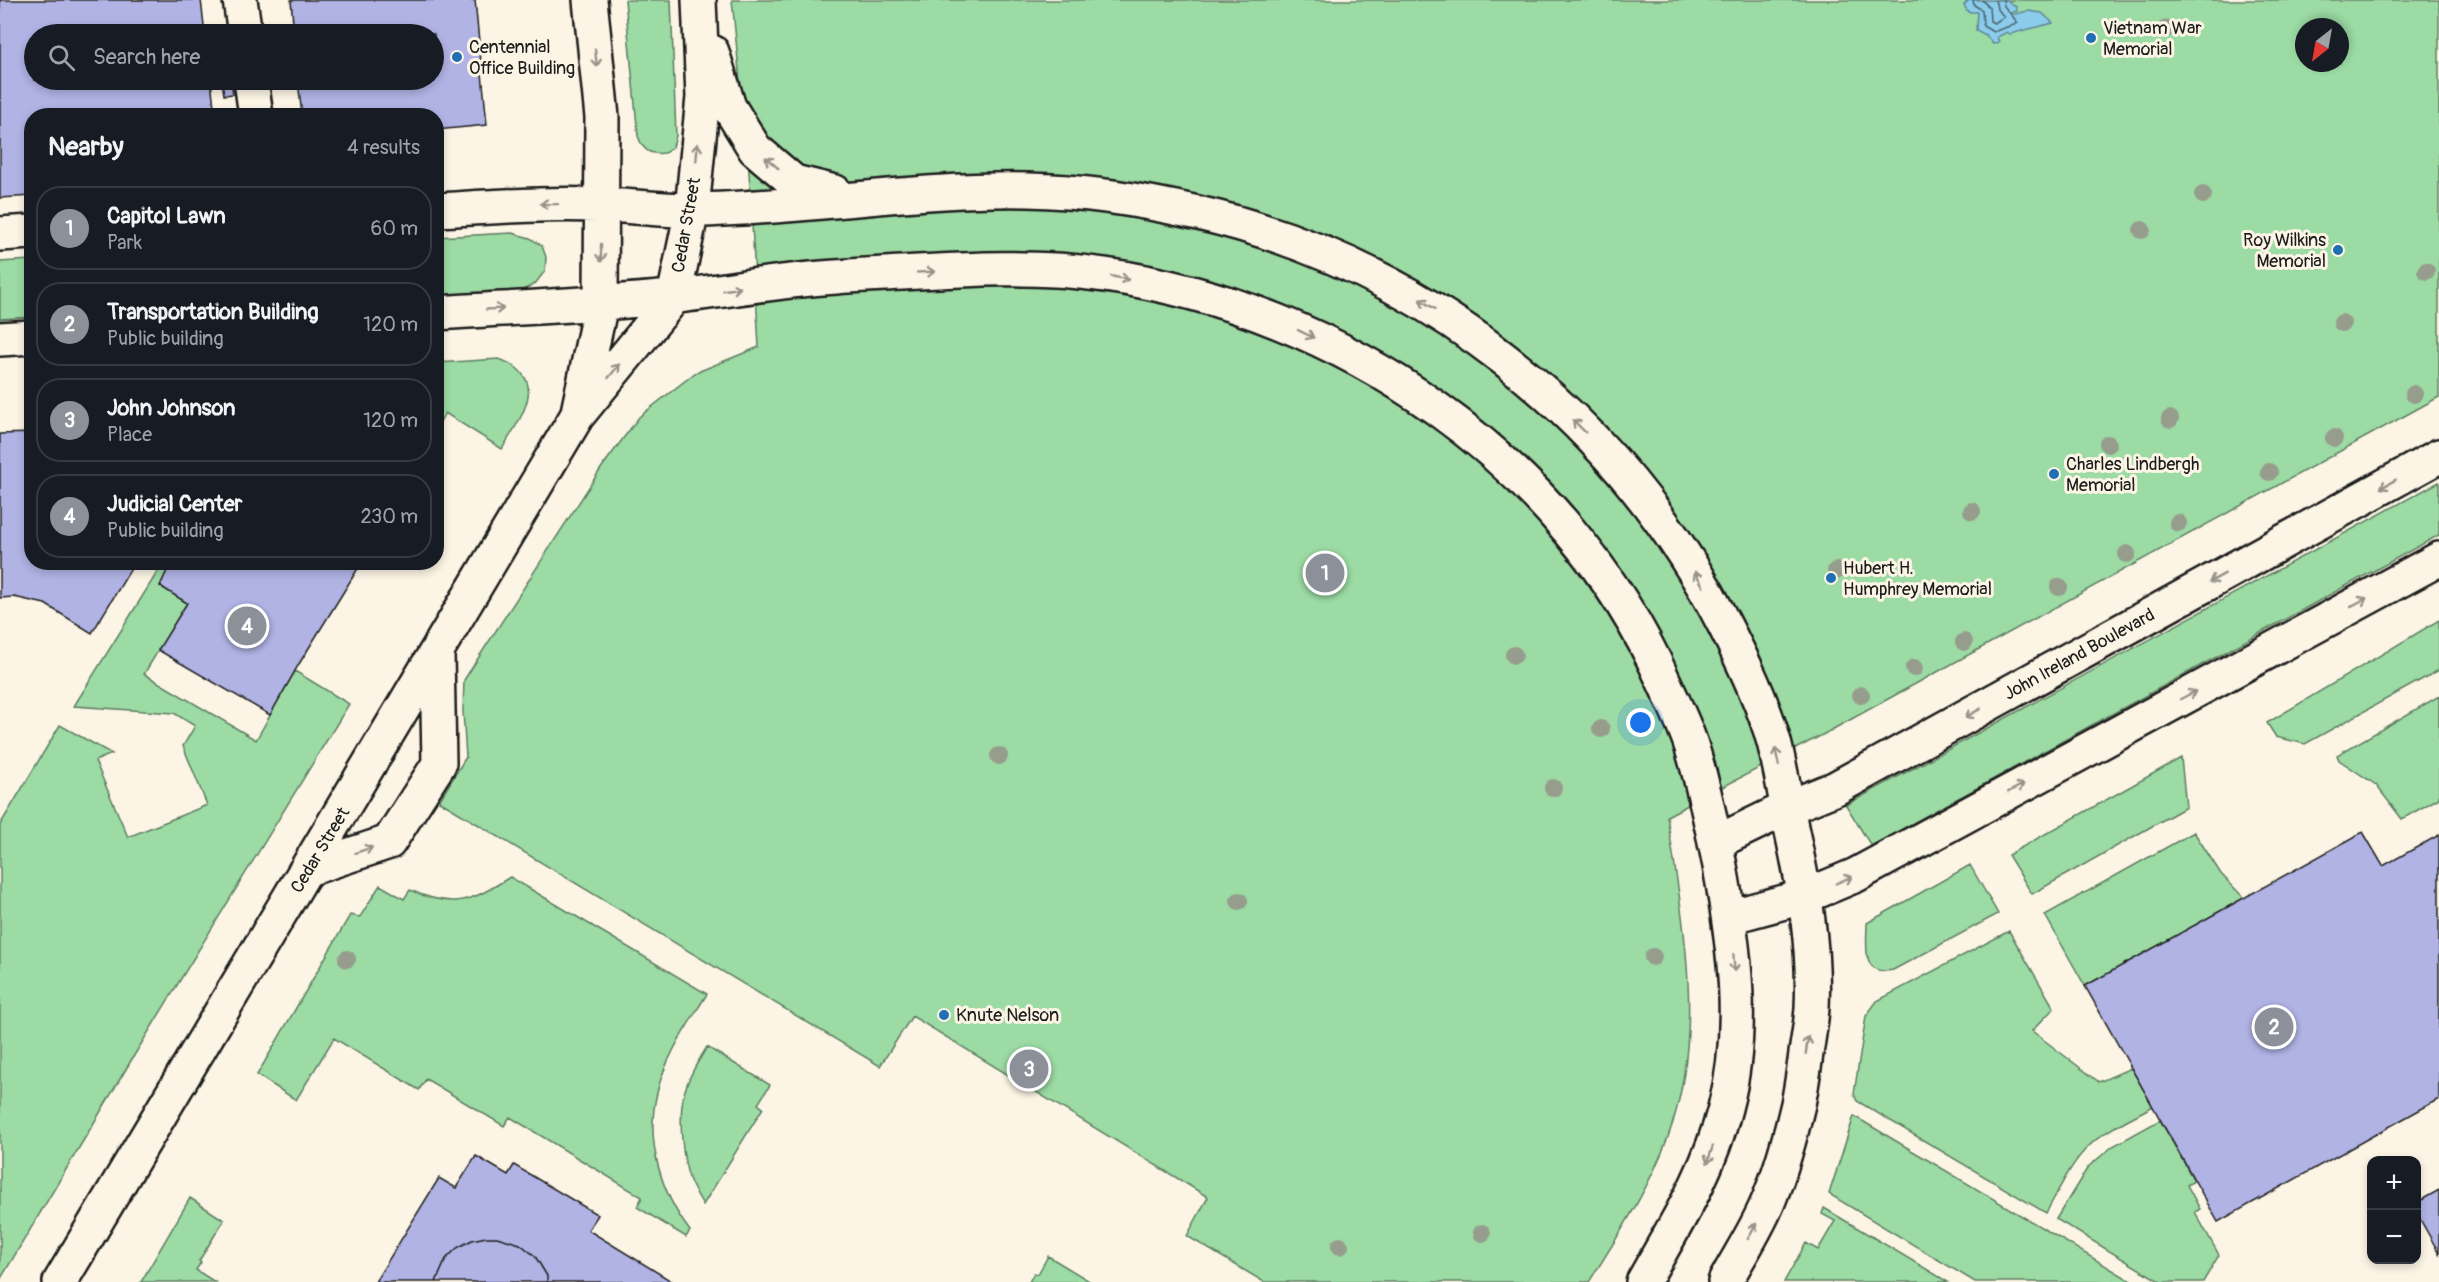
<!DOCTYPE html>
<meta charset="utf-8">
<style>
:root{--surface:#171b24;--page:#20242c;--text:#f1f3f6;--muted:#9ea1a6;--line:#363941;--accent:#8c9099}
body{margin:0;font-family:Pangolin,sans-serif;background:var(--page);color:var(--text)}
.controls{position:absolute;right:18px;bottom:18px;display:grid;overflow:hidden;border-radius:12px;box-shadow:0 3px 9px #0003}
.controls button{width:54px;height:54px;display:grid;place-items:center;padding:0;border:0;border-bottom:2px solid var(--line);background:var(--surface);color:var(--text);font:30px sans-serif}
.compass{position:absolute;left:2295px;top:18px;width:54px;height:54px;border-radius:50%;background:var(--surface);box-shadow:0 3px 9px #0003;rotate:211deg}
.you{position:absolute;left:1641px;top:723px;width:21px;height:21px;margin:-15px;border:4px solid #fff;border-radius:50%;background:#1a73e8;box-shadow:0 0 0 9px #1a73e833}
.badge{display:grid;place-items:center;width:39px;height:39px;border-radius:50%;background:var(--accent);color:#fff;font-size:20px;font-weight:700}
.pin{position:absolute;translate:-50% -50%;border:3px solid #fff;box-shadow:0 2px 6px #0006}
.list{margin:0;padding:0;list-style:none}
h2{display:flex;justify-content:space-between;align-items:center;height:78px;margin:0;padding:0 24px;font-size:26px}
h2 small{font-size:20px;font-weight:400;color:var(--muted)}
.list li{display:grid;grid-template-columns:39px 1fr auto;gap:18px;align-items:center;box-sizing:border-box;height:84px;margin:0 12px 12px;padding:0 12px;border:2px solid var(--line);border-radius:24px}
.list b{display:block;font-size:22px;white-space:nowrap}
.list p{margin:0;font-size:20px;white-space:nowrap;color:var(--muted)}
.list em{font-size:20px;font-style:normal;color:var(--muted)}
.icon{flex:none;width:33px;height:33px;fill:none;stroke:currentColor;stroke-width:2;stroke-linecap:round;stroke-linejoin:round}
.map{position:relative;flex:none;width:2439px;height:1282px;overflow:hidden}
.search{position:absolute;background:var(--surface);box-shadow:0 3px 9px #0003;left:24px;top:24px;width:420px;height:66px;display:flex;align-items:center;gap:15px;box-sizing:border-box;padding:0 21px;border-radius:33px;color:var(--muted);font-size:22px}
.panel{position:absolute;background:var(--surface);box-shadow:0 3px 9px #0003;left:24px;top:108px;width:420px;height:462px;border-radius:24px}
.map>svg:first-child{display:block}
</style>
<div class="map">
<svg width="2439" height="1282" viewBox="0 0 2439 1282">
<rect width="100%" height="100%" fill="#fcf5e5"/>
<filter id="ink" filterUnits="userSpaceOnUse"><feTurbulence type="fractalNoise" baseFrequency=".0167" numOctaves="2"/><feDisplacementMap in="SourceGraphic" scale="12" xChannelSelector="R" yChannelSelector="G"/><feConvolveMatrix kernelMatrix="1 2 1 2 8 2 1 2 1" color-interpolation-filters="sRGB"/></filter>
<g filter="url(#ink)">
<path fill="#9cdba4" stroke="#5c7c60" stroke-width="1.5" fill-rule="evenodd" d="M625,0H671L676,136L673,147L665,153C650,155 643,151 638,136Z
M732,0H2439V397L1826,733L1667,816C1683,921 1706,1033 1668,1137C1649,1189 1618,1236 1589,1282H1264L1187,1236L1208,1197L912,1016L880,1066L439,801L466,757L463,711L464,680L602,467L639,417L695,373L759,347L749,172ZM2304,27H2340V63H2304Z
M512,233L530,238L542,246L546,257L545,271L535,284L521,291L437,295V237Z
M31,260V317L0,319V262Z
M499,359C552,378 521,417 502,449L445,413L437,427V363Z
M2439,482V535L1871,846L1846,805Z
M151,563H172L160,586L187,603L144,674L256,740L295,671L349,704L135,1054L0,1280V825L60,725L112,754L95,761L128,837L207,805L183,746L195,726L174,713L74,706L160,568Z
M2439,620V670L2305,744L2276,737L2267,723Z
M2439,696V798L2402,819L2376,785L2339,760L2337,755Z
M2181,758L2186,807L2032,894L2008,855Z
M2194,832L2221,874L2244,898L2085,986L2045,915Z
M1970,865L1998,914L1893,970C1860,977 1867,945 1867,923Z
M510,877L707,994C688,1025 665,1057 657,1093C645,1141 661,1193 690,1231L686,1237L637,1207L642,1197L510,1117L504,1126L426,1079L419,1090L334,1038L296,1100L257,1075L350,915L360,917L380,885L404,899L410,890C454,910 472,901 510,877Z
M2009,931L2054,1008L2032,1031L2099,1082L2131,1068L2153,1106C2132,1118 2106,1129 2089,1146C2070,1164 2059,1190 2046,1213L1857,1101L1854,1094L1866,1016L1877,1001Z
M707,1047L770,1085L758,1104L763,1108L703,1205C699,1197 693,1189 690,1181C682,1159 679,1120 683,1098C687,1079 697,1063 707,1047Z
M1854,1116L2133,1282H1975L1829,1194Z
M2160,1120L2194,1181L2187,1185L2200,1209L2195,1212L2219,1255L2203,1282H2161L2056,1219L2088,1167L2113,1146Z
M190,1198L224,1220L199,1261L201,1262L196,1270L215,1282H141Z
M1824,1208L1948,1282H1784L1806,1243L1818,1250L1835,1221L1822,1214Z
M1048,1256L1091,1282H1029L1034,1273L1038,1274Z"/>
<path fill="#8bccec" stroke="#5f8699" stroke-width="1.5" d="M1969,0H2007L2016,7L2017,11L2010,13L2011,15L2028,11L2042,13L2053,23L2010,34L2007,32L1997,37L1999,42L1993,44L1986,35L1976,30L1977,12H1968L1964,5Z"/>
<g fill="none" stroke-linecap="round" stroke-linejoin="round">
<path stroke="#48626f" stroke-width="1.5" d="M1973,0L1974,5L1982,10L1983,26L1993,32L2018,23L2004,6L2003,0
M1982,0L1989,7L1990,21L1994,23L2004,17L1997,8L1995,0"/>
</g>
<path fill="#b0b3e4" stroke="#1c1c1c" stroke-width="1.5" d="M0,0H201L205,34H34V80H211L215,116H32V196L0,198Z
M291,0H475L487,125L436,130V116H302L298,80H434V34H294Z
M231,80L233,94L224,95L222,81Z
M32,433V562H135L92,633L45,604L14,597L0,598V434Z
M171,562H362L299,664L270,715L158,650L187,603L160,586Z
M2363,832L2383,866L2439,835V1099L2218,1222L2085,986Z
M476,1156L508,1175L514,1165L598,1215L588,1230L673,1282H375L439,1178L456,1188Z
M2439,1190V1253L2416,1212V1203Z
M486,1237H497L520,1244L535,1256L547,1276V1282H436L446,1259L457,1248L472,1240Z"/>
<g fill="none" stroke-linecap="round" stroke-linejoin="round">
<defs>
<path id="minor" d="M240,0L245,34
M712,52L729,107L755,149L794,182L835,192
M251,80L256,116
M436,210C490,207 544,203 598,205C630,205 662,211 695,210C806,208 916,188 1028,190C1085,191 1142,200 1198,213C1424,265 1618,417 1724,624C1743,661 1763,702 1774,742C1781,770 1786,799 1791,827C1804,887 1815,946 1812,1008C1811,1026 1807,1044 1805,1061C1803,1075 1801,1090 1798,1104C1791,1134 1782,1167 1770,1197C1759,1226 1740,1254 1725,1282
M0,234L32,232
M436,313C514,308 592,305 670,297C717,292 764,283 811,279C841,276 872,275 902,273C970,269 1038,265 1105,275C1342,309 1566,461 1664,682C1674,704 1685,725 1692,748C1704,786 1712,827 1720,866C1734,945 1746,1029 1725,1108C1708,1175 1676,1223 1643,1282
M0,339L32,337
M578,412L601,304L602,117L590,0
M1715,843L1787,808L1836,788L2439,456
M308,869L389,842L439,764L437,653
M1729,917L1806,896L1856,875L2439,559
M60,1282L577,416L674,297L692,210L703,97L699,0"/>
</defs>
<use href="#minor" stroke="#1c1c1c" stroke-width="38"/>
<use href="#minor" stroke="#fcf5e5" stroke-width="33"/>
</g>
<g fill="#969d8d">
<circle cx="2166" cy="29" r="9"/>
<circle cx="2203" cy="195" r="9"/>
<circle cx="2142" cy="230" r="9"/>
<circle cx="2426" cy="271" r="9"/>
<circle cx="2342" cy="323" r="9"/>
<circle cx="2414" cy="394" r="9"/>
<circle cx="2170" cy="419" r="9"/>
<circle cx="2334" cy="438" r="9"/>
<circle cx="2108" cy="444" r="9"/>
<circle cx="2269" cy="472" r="9"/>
<circle cx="1972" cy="511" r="9"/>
<circle cx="2178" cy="523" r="9"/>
<circle cx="2127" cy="554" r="9"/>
<circle cx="1836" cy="571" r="9"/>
<circle cx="2059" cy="587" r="9"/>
<circle cx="1964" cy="642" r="9"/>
<circle cx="1514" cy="655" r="9"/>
<circle cx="1914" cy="668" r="9"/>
<circle cx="1861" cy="695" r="9"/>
<circle cx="1601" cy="729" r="9"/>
<circle cx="999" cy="756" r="9"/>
<circle cx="1553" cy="788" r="9"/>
<circle cx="1239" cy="901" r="9"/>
<circle cx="1653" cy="957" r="9"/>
<circle cx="347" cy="959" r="9"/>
<circle cx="1482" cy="1233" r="9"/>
<circle cx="1340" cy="1246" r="9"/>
</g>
<defs><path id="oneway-shaft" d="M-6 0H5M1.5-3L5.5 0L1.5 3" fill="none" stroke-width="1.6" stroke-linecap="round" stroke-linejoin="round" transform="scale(1.5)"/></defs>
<g stroke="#97938b">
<use href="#oneway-shaft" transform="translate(596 58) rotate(84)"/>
<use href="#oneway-shaft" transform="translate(697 152) rotate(-85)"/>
<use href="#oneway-shaft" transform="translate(772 163) rotate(-140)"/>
<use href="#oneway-shaft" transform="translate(549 204) rotate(-179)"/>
<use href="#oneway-shaft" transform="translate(601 253) rotate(90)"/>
<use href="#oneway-shaft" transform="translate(926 272) rotate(-3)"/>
<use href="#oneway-shaft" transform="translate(1120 278) rotate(11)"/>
<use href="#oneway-shaft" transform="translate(732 289) rotate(-8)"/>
<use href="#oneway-shaft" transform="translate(1427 304) rotate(-149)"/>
<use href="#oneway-shaft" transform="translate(495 309) rotate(-3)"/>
<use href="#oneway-shaft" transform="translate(1306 334) rotate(26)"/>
<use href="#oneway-shaft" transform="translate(614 371) rotate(-51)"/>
<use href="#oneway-shaft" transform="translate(1579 426) rotate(-135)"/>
<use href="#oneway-shaft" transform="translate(2388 484) rotate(151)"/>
<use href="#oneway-shaft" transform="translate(2217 578) rotate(151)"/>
<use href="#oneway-shaft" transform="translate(1699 579) rotate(-119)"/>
<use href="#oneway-shaft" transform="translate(2359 602) rotate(-28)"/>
<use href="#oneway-shaft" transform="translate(2188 695) rotate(-28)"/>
<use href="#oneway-shaft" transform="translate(1973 713) rotate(151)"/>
<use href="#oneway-shaft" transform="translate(1777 757) rotate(-102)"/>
<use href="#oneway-shaft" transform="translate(2016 788) rotate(-28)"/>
<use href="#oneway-shaft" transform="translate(364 850) rotate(-18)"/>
<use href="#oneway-shaft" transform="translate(1844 880) rotate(-23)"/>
<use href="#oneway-shaft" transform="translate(1734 963) rotate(86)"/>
<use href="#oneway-shaft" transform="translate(1807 1045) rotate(-82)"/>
<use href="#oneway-shaft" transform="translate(1710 1155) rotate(108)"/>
<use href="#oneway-shaft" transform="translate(1752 1231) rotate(-62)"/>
</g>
</g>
<g fill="#1f6fb2" stroke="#fcf5e5" stroke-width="2">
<circle cx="2091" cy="38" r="6"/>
<circle cx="457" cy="57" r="6"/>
<circle cx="2338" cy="250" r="6"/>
<circle cx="2054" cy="474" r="6"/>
<circle cx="1831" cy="578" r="6"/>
<circle cx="944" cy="1015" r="6"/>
</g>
<g text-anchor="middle" stroke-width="6" stroke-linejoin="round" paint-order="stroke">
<g font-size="18" fill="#1c1c1c" stroke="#fcf5e5" text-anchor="start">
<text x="2103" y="34">Vietnam War<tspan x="2103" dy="21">Memorial</tspan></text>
<text x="469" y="53">Centennial<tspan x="469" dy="21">Office Building</tspan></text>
<text x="2326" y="246" text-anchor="end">Roy Wilkins<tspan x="2326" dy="21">Memorial</tspan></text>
<text x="2066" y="470">Charles Lindbergh<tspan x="2066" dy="21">Memorial</tspan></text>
<text x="1843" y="574">Hubert H.<tspan x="1843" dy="21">Humphrey Memorial</tspan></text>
<text x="956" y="1021">Knute Nelson</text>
</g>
<g font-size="18" fill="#1c1c1c" stroke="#fcf5e5">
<text transform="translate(686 225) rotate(-80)" y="6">Cedar Street</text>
<text transform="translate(2079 654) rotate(-29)" y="6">John Ireland Boulevard</text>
<text transform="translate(320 850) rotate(-59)" y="6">Cedar Street</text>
</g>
</g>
</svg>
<div class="controls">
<button>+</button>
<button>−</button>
</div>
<svg class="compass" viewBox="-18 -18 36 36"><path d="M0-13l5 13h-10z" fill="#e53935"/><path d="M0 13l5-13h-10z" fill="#9ea1a6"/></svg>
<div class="you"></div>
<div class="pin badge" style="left:1325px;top:573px">1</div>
<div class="pin badge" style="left:2274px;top:1027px">2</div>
<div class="pin badge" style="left:1029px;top:1069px">3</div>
<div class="pin badge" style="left:247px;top:626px">4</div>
<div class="search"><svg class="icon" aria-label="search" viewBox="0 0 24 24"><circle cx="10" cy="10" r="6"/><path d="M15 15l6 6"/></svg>Search here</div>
<section class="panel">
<h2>Nearby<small>4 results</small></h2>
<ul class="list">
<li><span class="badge">1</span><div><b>Capitol Lawn</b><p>Park</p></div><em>60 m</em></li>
<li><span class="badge">2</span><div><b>Transportation Building</b><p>Public building</p></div><em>120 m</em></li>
<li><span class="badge">3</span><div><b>John Johnson</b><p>Place</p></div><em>120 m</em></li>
<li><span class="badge">4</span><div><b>Judicial Center</b><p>Public building</p></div><em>230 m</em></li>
</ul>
</section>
</div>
